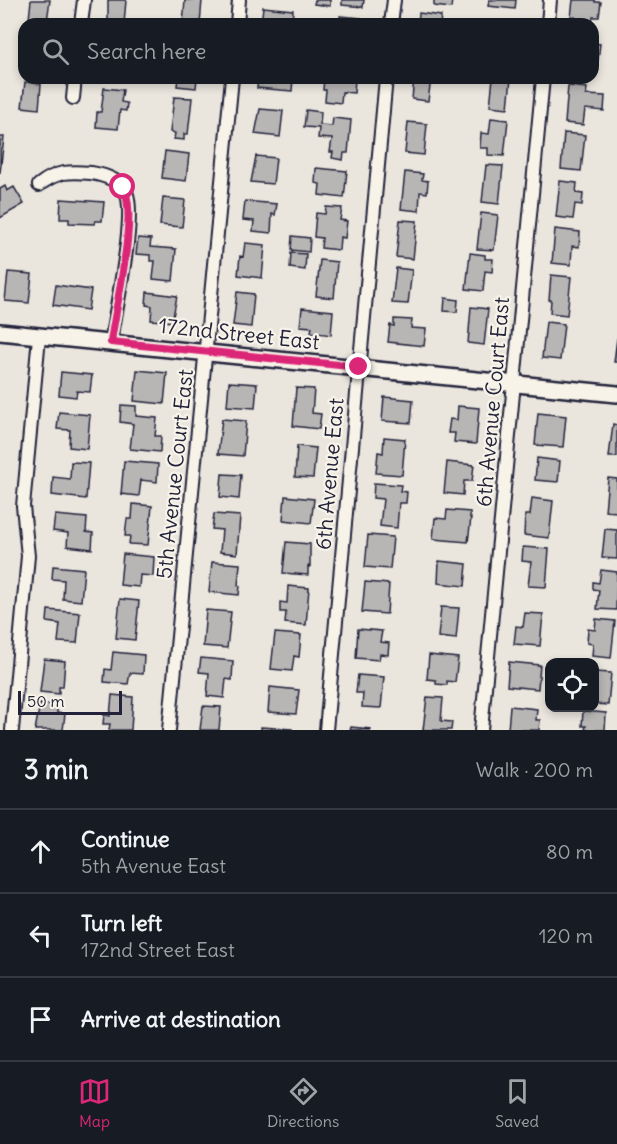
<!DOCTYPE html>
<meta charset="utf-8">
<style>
:root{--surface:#171b24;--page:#242831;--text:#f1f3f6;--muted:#9ea1a6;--line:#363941;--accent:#db2777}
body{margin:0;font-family:Delius,sans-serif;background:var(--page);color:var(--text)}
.controls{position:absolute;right:18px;bottom:18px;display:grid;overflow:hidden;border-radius:12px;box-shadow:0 3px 9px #0003}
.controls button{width:54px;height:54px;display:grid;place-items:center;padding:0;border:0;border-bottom:2px solid var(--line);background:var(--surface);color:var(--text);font:30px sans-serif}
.scale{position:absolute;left:18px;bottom:15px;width:104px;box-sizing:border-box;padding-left:6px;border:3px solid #22223b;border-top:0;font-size:16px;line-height:21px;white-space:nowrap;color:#22223b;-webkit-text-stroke:4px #f7f3e8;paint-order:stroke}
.stop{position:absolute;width:18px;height:18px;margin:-14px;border:4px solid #db2777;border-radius:50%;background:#fff}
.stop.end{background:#db2777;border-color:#fff;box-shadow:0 2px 6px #0008}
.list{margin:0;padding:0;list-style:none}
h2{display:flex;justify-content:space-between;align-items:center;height:78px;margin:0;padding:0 24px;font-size:26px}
h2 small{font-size:20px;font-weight:400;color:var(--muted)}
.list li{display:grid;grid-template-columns:39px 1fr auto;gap:18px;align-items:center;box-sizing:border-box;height:84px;padding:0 24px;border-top:2px solid var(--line)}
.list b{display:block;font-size:22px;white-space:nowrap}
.list p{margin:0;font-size:20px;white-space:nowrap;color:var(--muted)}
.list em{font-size:20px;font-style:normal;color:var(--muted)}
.icon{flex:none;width:33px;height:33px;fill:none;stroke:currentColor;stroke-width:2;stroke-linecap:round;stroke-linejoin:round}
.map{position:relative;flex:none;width:617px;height:730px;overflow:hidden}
.search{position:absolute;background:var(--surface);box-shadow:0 3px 9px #0003;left:18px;right:18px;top:18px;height:66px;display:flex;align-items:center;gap:15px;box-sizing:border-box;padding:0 21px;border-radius:18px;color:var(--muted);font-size:22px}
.sheet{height:330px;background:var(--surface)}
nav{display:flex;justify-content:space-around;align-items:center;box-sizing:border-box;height:84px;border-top:2px solid var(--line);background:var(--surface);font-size:16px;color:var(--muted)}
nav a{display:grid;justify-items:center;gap:3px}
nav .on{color:var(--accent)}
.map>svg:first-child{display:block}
</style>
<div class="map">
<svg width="617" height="730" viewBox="0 0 617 730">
<rect width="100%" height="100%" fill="#eae6de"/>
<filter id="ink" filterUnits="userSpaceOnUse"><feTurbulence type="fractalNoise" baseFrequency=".0167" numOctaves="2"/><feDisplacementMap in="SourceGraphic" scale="12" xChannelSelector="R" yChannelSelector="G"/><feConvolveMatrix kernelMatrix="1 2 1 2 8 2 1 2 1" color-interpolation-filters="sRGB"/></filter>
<g filter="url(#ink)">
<path fill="#b8b6b5" stroke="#22223b" stroke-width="1.5" d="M31,0H50L47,21L29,19Z
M108,0H126L124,24L108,22Z
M185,0H202L200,24H183Z
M315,0H330V6L314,4Z
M342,0H364L363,7L342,5Z
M434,0H452L451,8L434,6Z
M489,0H516L515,9L488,6Z
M573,0H595V2H601L599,17H593L592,24H574L575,17H571Z
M263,7L293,10L292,24H261Z
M419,13L441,16L440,24H418Z
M340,16L361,18L360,24H340Z
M593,43L600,44L598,60H593Z
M178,78H197L196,88L177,86Z
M258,78H293L292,91L257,88Z
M324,78H355L354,93L342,92L341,103L325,101L326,90H323Z
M414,78H431L428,101L412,99Z
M493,78H511L508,108L490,106Z
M25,82L41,84L39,109L22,107Z
M568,86L587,88L586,95L605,96L604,111L585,109L583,125L565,123Z
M104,88L123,90L121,102L127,103L126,111L120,110L118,129L96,127L97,112H101Z
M174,97L192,98L188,134H184V140L174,139L175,133L170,132Z
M260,109L283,111L280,137L255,134Z
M306,110L321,112L320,125L332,126L333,118L351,120L348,153H344L343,160L332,158L333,152H330L332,139L318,138L319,128L304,127Z
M491,118L508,120L504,156L488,155V148H480L481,133L489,134Z
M408,122L427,124L424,155L405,153Z
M564,133L585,135L581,171L561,169Z
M0,137H4L0,173Z
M165,151L189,154L186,181L162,178Z
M256,156L276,158L273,184L251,182Z
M486,165L503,166L499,204L482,202Z
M316,168L347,171L344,198L319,195L320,184L315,183Z
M405,172L423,174L422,180L428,181L427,193L420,192L419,211L401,209Z
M560,181L577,183L576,193L583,194L582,205L575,204L573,219L556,217Z
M5,186L7,191L14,187L24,204L0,218V189Z
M163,198L185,200L182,227L160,225Z
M61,199L104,202L102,221H95L94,224L69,223V219H60Z
M245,201L277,204L275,215L272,214L271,233L253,231L254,221L243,220Z
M326,207L342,208L340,220L347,221L345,238L340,237L339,250L321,248L322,238L314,237L316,213L325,214Z
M481,213L498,215L494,250L477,249Z
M400,220L417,221L413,259L396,257Z
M555,229L580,232L579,247L572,246L571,265L552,263Z
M292,236L310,238L309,252L291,250Z
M138,238L151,239L150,247L176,249L173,281L153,279L155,261H150V255L136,254Z
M245,243L265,245L262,278L238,275L240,256L243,257Z
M291,253L306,254L305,270L290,268Z
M470,253L485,255V259H493L492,272L485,271L483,291L466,289Z
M320,260L337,262L334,298L316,296Z
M396,268L412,270L408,304L392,303Z
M8,272L32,274L29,303L5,301Z
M551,275L571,277L567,315L550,313L551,300H549Z
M56,285L91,290L88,310L53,305Z
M147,292L177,296L172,322L151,320L152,306L146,305Z
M237,292L254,294L251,327L233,325Z
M445,298L458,300L457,312L444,311Z
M471,307L488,309L484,345L468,343Z
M302,308L333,311L331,335L311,332L312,327L300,326Z
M394,319L412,320L411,328L426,329L424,346L388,342L390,325L394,326Z
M546,322L564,324L560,360L542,358Z
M617,338V362H614Z
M137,370L167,373L164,404L134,401Z
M61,372L92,375L90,392L77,391L76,397L59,395Z
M229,382L257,384L255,408L227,406Z
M296,388L314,389L312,413L321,414L319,429L293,426Z
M384,397L413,400L411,423L382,421Z
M121,405L136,406V416L157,418L155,436H161L160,452L130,449L133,424L120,422Z
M458,406L479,408L476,444L454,442L455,433H448L450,419L457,420Z
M59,412L90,415L87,449L69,447L70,430L57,429Z
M538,413L566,416L563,447L535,445Z
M222,419L246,421L243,456L218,454Z
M613,424L617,425V457H609Z
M384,437L405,439L402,475L376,473L378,452L383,453Z
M297,446L316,448L313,478L295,477Z
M537,458L560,461L558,482L535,480Z
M124,461L158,464L157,482L141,480L139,496L121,494Z
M71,462L89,463L86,499L52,495L53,477L70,479Z
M447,462L474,465L472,481H464L463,495L444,493Z
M222,474L241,475L239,499L220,497Z
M608,478L617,479V512L605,511Z
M374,483L401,485L400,491L407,492L406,503H399L397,528L380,526L383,499L373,498Z
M285,496L314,499L311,523L283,520Z
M532,498L553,501L549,538L524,535L525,515H530Z
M133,504L152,506L148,545L129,544L130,536H125L127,519H132Z
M447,510L470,512V518H471L468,542L433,539L435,518L446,519Z
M214,514L240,516L237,554L220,552L222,530L212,529Z
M55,515L87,518L86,532L93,533L92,549L67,546L68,533L53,531Z
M605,529L617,530V559L602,558Z
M368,535L393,537L390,569L365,567Z
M286,542L310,544V567L308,566V575L283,573Z
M523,547L549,549L546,587L528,586L531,562L522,561Z
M123,554L154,557L153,576L140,575L139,587L120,585Z
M439,561L467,564L465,586L438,583Z
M212,562L240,564L238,585L240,586L239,595L209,592Z
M53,566L84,569L81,601L63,599L64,580L52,579Z
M601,570L617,572L616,610L597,609L599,590L593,589V582L599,583Z
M365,582L389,584L387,614L362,612Z
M288,586L309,588L306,625L285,623L286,612H280V602L287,603Z
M120,599L139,601L135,640L116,638Z
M441,607L459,608L456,639L438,637Z
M48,610L80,613L77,643L58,642L60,624L47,622Z
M206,610L231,612L227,648L203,646Z
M525,613L543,614L540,646L514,644L516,626L523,627Z
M596,619L615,621L611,658L592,656L593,644L587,643L588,629L595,630Z
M358,629L382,631L380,642L389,643L388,655L380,654L379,660L356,658Z
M275,633L301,635L299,657L294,656L292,671L271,669Z
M113,652L144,655L143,674L130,673L128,684L104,682L105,669L111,670Z
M429,655L458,658L455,682L447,681V685L436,684V680L427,679Z
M201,658L233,661L232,680L226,679L224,698L207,696L209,673L199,672Z
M44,659L65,661L63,687H59V694L40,692Z
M509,662L540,665L538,689L507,686Z
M594,672L611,673L608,705L594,704Z
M358,675L384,677L381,708L362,707L363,693H356Z
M270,687L299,690L296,714L268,712Z
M112,695L133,697L131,730H109L110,724H103L104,715L110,716Z
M427,697L443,698L441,721L452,722L451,730H423Z
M40,704L57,705V713L65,714L63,730H35Z
M203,706L221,707L219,730H200Z
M510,706L537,709L536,720H540L539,730H508Z
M583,711L606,713L605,730H585L586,726H582Z
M261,727L292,729V730H261Z
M351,727L371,729V730H350Z"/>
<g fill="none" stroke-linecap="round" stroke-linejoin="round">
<defs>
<path id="minor" d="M81,24L84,0
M237,24L239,0
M391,24L394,0
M548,24L550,0
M73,98L75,78
M39,185C57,171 69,171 91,173C104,175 119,179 126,192C137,215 115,312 111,342
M12,730L28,556L23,506L39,337
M169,730L232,78
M326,730L386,78
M481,730L543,78"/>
<path id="tertiary" d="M0,332L617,394"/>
</defs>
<use href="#minor" stroke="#22223b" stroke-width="16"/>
<use href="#tertiary" stroke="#22223b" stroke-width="20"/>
<use href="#minor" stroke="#f7f3e8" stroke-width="12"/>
<use href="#tertiary" stroke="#f7f3e8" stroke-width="15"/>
</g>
</g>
<g fill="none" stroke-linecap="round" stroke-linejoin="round" filter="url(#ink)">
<path stroke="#db2777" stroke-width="8" d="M123,187C139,212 115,309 111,342L359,367"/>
</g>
<g text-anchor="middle" stroke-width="4.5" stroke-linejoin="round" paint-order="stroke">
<g font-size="21" fill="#22223b" stroke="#f7f3e8">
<text transform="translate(239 334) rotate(6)" y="7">172nd Street East</text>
<text transform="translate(493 402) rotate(-85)" y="7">6th Avenue Court East</text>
<text transform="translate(175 474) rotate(-84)" y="7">5th Avenue Court East</text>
<text transform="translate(330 474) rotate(-85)" y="7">6th Avenue East</text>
</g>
</g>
</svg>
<div class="controls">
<button><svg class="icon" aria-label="locate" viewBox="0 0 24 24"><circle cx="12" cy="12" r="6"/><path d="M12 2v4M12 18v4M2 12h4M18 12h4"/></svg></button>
</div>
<div class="scale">50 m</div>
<div class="stop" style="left:123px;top:187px"></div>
<div class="stop end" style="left:359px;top:367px"></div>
<div class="search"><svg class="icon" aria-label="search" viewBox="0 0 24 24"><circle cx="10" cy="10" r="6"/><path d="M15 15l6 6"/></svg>Search here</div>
</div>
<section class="sheet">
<h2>3 min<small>Walk · 200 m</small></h2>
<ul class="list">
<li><svg class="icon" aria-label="ahead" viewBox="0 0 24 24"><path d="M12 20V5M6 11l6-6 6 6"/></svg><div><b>Continue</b><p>5th Avenue East</p></div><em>80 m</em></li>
<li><svg class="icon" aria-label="left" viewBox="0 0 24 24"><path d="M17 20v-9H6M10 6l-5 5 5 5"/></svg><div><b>Turn left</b><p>172nd Street East</p></div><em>120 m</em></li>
<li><svg class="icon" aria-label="arrive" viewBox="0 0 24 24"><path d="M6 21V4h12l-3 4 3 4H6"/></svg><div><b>Arrive at destination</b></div></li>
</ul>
</section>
<nav>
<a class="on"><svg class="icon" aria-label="map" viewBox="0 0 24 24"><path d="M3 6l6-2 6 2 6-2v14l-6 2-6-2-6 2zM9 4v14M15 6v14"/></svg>Map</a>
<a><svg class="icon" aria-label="directions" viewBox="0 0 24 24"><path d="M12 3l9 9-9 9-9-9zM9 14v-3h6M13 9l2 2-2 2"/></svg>Directions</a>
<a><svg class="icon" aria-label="saved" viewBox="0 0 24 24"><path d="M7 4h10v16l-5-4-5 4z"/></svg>Saved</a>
</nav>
